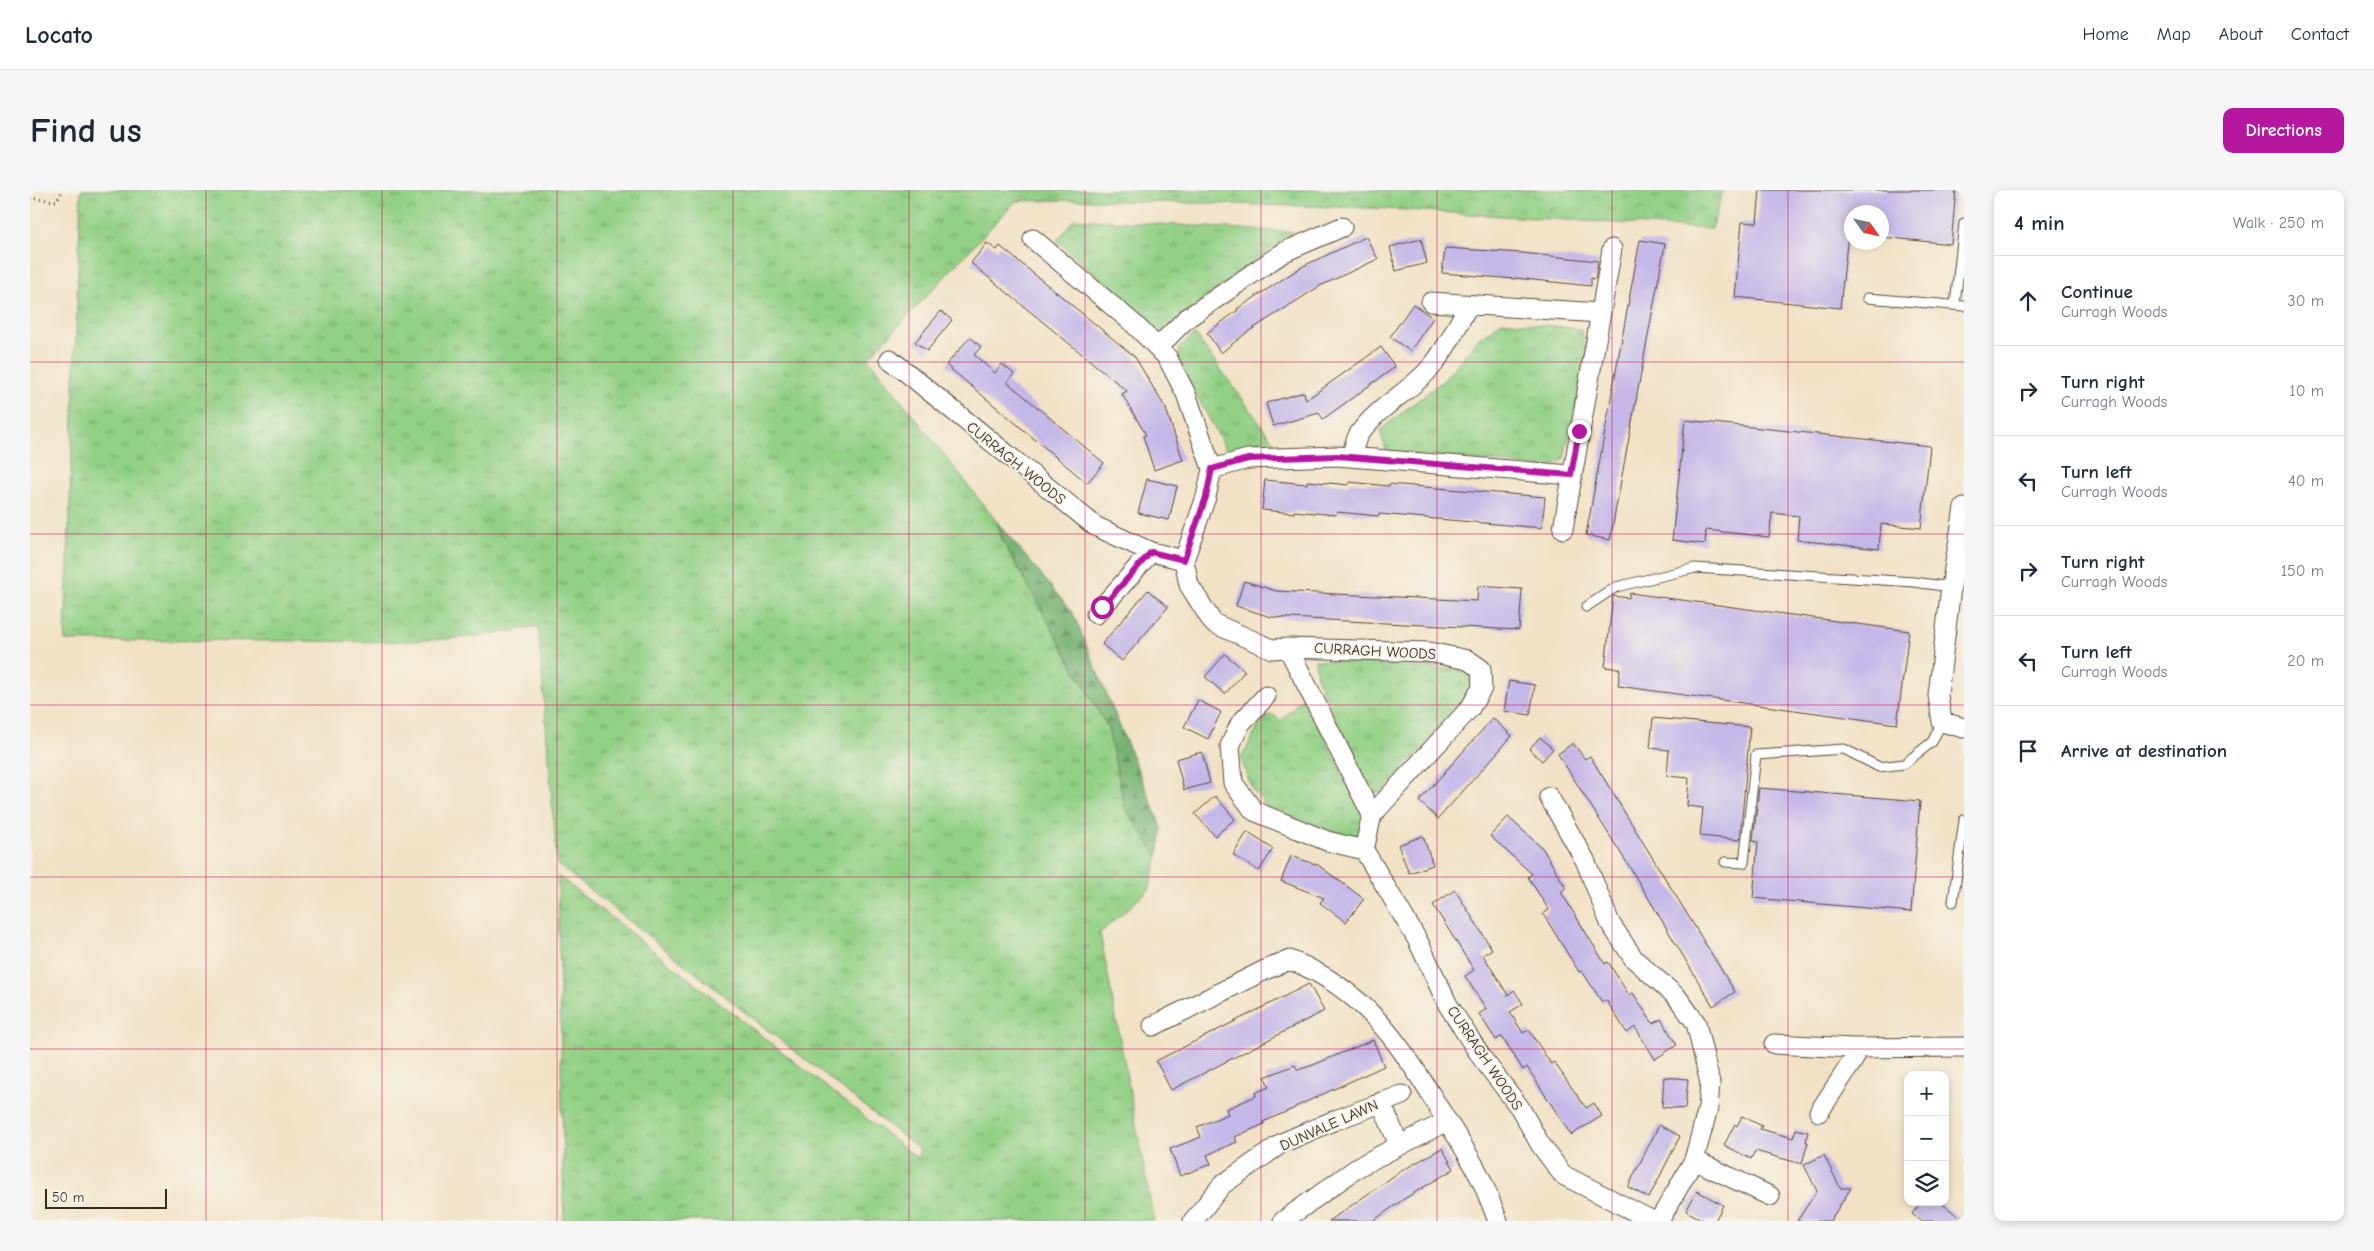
<!DOCTYPE html>
<meta charset="utf-8">
<style>
:root{--surface:#fff;--page:#f6f6f7;--text:#1f2937;--muted:#747a83;--line:#e0e1e3;--accent:#b5179e}
body{margin:0;font-family:"Comic Neue",sans-serif;background:var(--page);color:var(--text)}
.controls{position:absolute;right:15px;bottom:15px;display:grid;overflow:hidden;border-radius:10px;box-shadow:0 2px 8px #0003}
.controls button{width:45px;height:45px;display:grid;place-items:center;padding:0;border:0;border-bottom:1px solid var(--line);background:var(--surface);color:var(--text);font:25px sans-serif}
.compass{position:absolute;left:1814px;top:15px;width:45px;height:45px;border-radius:50%;background:var(--surface);box-shadow:0 2px 8px #0003;rotate:124deg}
.scale{position:absolute;left:15px;bottom:12px;width:122px;box-sizing:border-box;padding-left:5px;border:2px solid #3b2a1e;border-top:0;font-size:14px;line-height:18px;white-space:nowrap;color:#3b2a1e;-webkit-text-stroke:4px #f7f3e8;paint-order:stroke}
.stop{position:absolute;width:15px;height:15px;margin:-11px;border:4px solid #b5179e;border-radius:50%;background:#fff}
.stop.end{background:#b5179e;border-color:#fff;box-shadow:0 1px 5px #0008}
.list{margin:0;padding:0;list-style:none}
h2{display:flex;justify-content:space-between;align-items:center;height:65px;margin:0;padding:0 20px;font-size:21px}
h2 small{font-size:16px;font-weight:400;color:var(--muted)}
.list li{display:grid;grid-template-columns:32px 1fr auto;gap:15px;align-items:center;box-sizing:border-box;height:90px;padding:0 20px;border-top:1px solid var(--line)}
.list b{display:block;font-size:19px;white-space:nowrap}
.list p{margin:0;font-size:16px;white-space:nowrap;color:var(--muted)}
.list em{font-size:16px;font-style:normal;color:var(--muted)}
.icon{flex:none;width:28px;height:28px;fill:none;stroke:currentColor;stroke-width:2;stroke-linecap:round;stroke-linejoin:round}
.map{position:relative;flex:none;width:1934px;height:1031px;overflow:hidden;border-radius:10px}
header{display:flex;align-items:center;gap:30px;box-sizing:border-box;height:70px;padding:0 25px;background:var(--surface);border-bottom:1px solid var(--line)}
header strong{font-size:24px}
nav{display:flex;gap:28px;margin-inline-start:auto;font-size:18px}
.intro{display:flex;align-items:center;justify-content:space-between;box-sizing:border-box;height:120px;padding:0 30px}
h1{margin:0;font-size:35px}
.button{padding:12px 22px;border-radius:10px;background:var(--accent);color:#fff;font-size:18px;font-weight:700}
main{display:flex;gap:30px;padding:0 30px}
aside{flex:1;background:var(--surface);border-radius:10px;box-shadow:0 2px 8px #0003}
.map>svg:first-child{display:block}
</style>
<header>
<strong>Locato</strong>
<nav><a>Home</a><a>Map</a><a>About</a><a>Contact</a></nav>
</header>
<div class="intro"><h1>Find us</h1><a class="button">Directions</a></div>
<main>
<div class="map">
<svg width="1934" height="1031" viewBox="0 0 1934 1031">
<defs>
<pattern id="grass-tufts" width="24" height="20" patternUnits="userSpaceOnUse" patternTransform="scale(1.25)"><rect width="24" height="20" fill="#92d085"/><path d="M3 7l-1-3M5 7V3M7 7l1-3M15 17l-1-3M17 17v-4M19 17l1-3" fill="none" stroke="#78a96c"/></pattern>
<pattern id="forest-firs" width="22" height="20" patternUnits="userSpaceOnUse" patternTransform="scale(1.25)"><rect width="22" height="20" fill="#75b272"/><path d="M5 1l3.5 6h-7zM16 11l3.5 6h-7z" fill="#61915d"/></pattern>
</defs>
<rect width="100%" height="100%" fill="#f7f3e8"/>
<filter id="ink" filterUnits="userSpaceOnUse"><feTurbulence type="fractalNoise" baseFrequency=".02" numOctaves="2"/><feDisplacementMap in="SourceGraphic" scale="10" xChannelSelector="R" yChannelSelector="G"/><feConvolveMatrix kernelMatrix="1 2 1 2 8 2 1 2 1" color-interpolation-filters="sRGB"/></filter>
<filter id="wash" filterUnits="userSpaceOnUse"><feTurbulence type="fractalNoise" baseFrequency=".0096" numOctaves="4" result="noise"/><feDisplacementMap in="SourceGraphic" scale="20" xChannelSelector="R" yChannelSelector="G"/><feGaussianBlur stdDeviation="1.12" result="paint"/><feColorMatrix in="noise" values="0 0 0 0 0 0 0 0 0 0 0 0 0 0 0 0 0 1.4 0 .05"/><feComposite in="paint" operator="in"/></filter>
<g filter="url(#wash)">
<rect width="100%" height="100%" fill="#f1e2c6"/>
<path fill="url(#grass-tufts)" stroke="#667d52" d="M51,0H1693L1682,39L1343,18L1050,10L986,11L838,168L967,332L972,350L1078,538L1095,618L1128,666L1119,700L1070,743L1124,1031H534L528,686L887,968L890,960L527,674L508,436C425,454 351,452 267,451C190,450 113,451 35,451Z
M1044,29L1263,42L1130,143L1027,51Z
M1473,131L1551,139L1557,165L1534,269L1519,278L1356,261L1350,240L1415,189L1449,148Z
M1165,144L1245,254L1199,265L1150,175L1149,158Z
M1285,470L1435,480L1444,487V502L1351,603L1340,601L1287,488Z
M1274,506L1336,631L1325,648L1239,619L1223,601L1211,569L1232,529L1242,524L1251,531Z"/>
<path fill="url(#forest-firs)" stroke="#586e48" d="M967,332L1043,423L1132,638L1128,666L1095,618L1078,538L974,353Z"/>
<g id="blocks">
<path fill="#c5b8e8" d="M1730,0H1926L1921,54L1852,47V22H1822V44H1818L1810,118L1705,107L1712,32L1727,33Z
M1336,47L1348,69L1290,96L1216,143L1191,163L1177,143L1208,120L1207,119L1273,76Z
M1391,49L1397,73L1366,81L1360,57Z
M1610,50L1635,54L1580,350L1556,345Z
M957,53L967,60L970,56L1105,167L1136,219L1153,270L1124,280L1113,246L1116,245L1092,204L1097,201L941,73Z
M1415,58L1492,63L1568,71L1565,89L1561,88V96L1485,88V89L1412,83Z
M1383,114L1403,128L1380,161L1360,147Z
M911,121L922,130L897,161L885,152Z
M940,147L951,157L944,165L965,183L972,174L984,184L977,192L1074,273L1057,293L916,175Z
M1351,157L1365,177L1293,229L1289,223L1243,236L1236,213L1274,202L1276,210Z
M1655,230L1900,256L1891,338L1851,334L1849,359L1767,350L1769,326L1742,323L1739,347L1676,340L1675,354L1642,350Z
M1117,289L1147,296L1139,330L1108,323Z
M1235,290L1277,294V291L1319,295V292L1359,296V294L1515,307L1512,338L1349,324V326L1307,322L1306,325L1264,321V323L1232,320Z
M1214,391L1246,401L1447,411L1448,396L1492,399L1489,440L1241,427L1206,416Z
M1118,400L1138,417L1092,471L1072,454Z
M1600,403L1879,441L1867,534L1588,496L1590,479L1575,477L1583,406L1599,408Z
M1195,464L1215,481L1195,504L1175,487Z
M1479,491L1505,495L1500,525L1474,521Z
M1168,510L1191,522L1178,549L1154,537Z
M1463,528L1482,546L1408,629L1389,611Z
M1623,528L1720,537L1710,650L1670,646L1673,618L1657,616L1659,588L1637,586L1639,560L1620,558Z
M1510,547L1523,559L1512,571L1499,559Z
M1543,553L1555,569L1560,566L1705,802L1683,816L1604,684L1528,564Z
M1172,562L1180,593L1154,600L1146,569Z
M1729,598L1890,611L1881,722L1723,708L1728,652L1723,651Z
M1185,606L1205,629L1185,646L1165,624Z
M1478,627L1513,659L1536,698L1531,702L1575,774L1578,772L1599,805L1603,803L1623,834L1631,829L1647,855L1625,869L1605,837L1597,843L1576,810L1572,812L1552,781L1549,782L1513,724L1519,720L1498,687L1502,684L1460,646Z
M1217,642L1243,659L1229,681L1203,665Z
M1393,646L1403,675L1379,683L1368,655Z
M1261,666L1288,675L1334,709L1316,732L1290,713L1294,708L1251,691Z
M1425,700L1462,759L1453,765L1478,805L1484,800L1493,814L1480,822L1493,843L1499,840L1521,874L1524,872L1556,918L1564,913L1572,926L1541,945L1497,877L1493,880L1472,846L1466,850L1449,824L1456,819L1435,786L1444,780L1403,715Z
M1279,794L1294,821L1141,900L1126,871Z
M1343,850L1354,876L1265,917V918L1233,932L1234,934L1205,947L1207,952L1177,965L1181,974L1150,986L1140,959L1171,947L1167,937L1198,924L1196,919L1226,906L1225,903L1239,897L1235,887L1265,875L1268,880L1283,875Z
M1634,887L1658,889L1655,919L1632,917Z
M1712,926L1732,936L1730,939L1763,948L1766,939L1778,942L1776,952H1778L1772,974L1725,961L1721,969L1694,955L1705,934L1707,936Z
M1629,935L1650,946L1619,1008L1598,997Z
M1412,958L1424,979L1374,1009L1343,1031H1299L1368,983Z
M1794,965L1810,998H1821L1800,1031H1767L1787,1001L1774,975Z
M1667,1001L1693,1015L1685,1031H1675L1656,1021Z
M1891,1012H1910L1934,1031H1891L1882,1024Z"/>
</g>
</g>
<g filter="url(#ink)">
<use href="#blocks" fill-opacity="0" stroke="#564637" stroke-width="1"/>
<g fill="none" stroke-linecap="round" stroke-linejoin="round">
<defs>
<path id="lane" d="M1837,108L1934,116
M1925,115L1934,33
M1556,417L1586,397L1665,378L1884,392L1921,397
M1695,672L1714,673L1726,565L1814,559L1849,577L1874,574L1902,552L1912,532
M1923,712L1934,630"/>
<path id="street" d="M1003,49L1104,134L1137,167L1156,204L1182,279L1176,307L1154,370L1159,395L1183,433L1242,459L1258,458L1342,625L1334,660L1388,751L1418,815L1452,868L1490,918L1510,954L1533,985L1623,1031
M1401,112L1570,123
M1128,157L1156,129L1254,62L1312,37
M860,169L1065,336L1121,362L1154,370
M1321,266C1324,259 1325,250 1329,244C1348,216 1382,201 1403,175C1417,157 1428,136 1438,115
M1182,279L1218,269L1307,266L1541,285
M1934,318L1921,397L1908,505L1912,532L1934,538
M1533,339L1582,59
M1066,424L1121,362
M1258,458L1399,462L1438,470L1451,479L1452,498L1440,518L1342,625
M1236,506L1210,534L1200,556L1203,593L1224,621L1297,651L1334,660
M1519,607L1555,670L1580,733L1604,769L1647,807L1666,833L1680,893L1678,918L1664,970L1629,1031
M1123,836L1235,780L1260,770C1333,798 1372,855 1410,920C1421,937 1432,954 1442,972C1453,990 1460,1011 1468,1031
M1744,854L1822,858L1934,857
M1351,912L1369,955
M1789,922L1824,869L1822,858
M1664,970L1740,1006
M1163,1031L1192,995L1252,953L1303,931L1372,905
M1253,1031L1330,976L1417,931"/>
</defs>
<use href="#lane" stroke="#564637" stroke-width="11"/>
<use href="#street" stroke="#564637" stroke-width="21"/>
<path stroke="#564637" stroke-width="3" stroke-dasharray="1 4" stroke-linecap="butt" d="M0,8L26,11L33,0"/>
<use href="#lane" stroke="#fff" stroke-width="9"/>
<use href="#street" stroke="#fff" stroke-width="19"/>
</g>
</g>
<g fill="none" stroke-linecap="round" stroke-linejoin="round" filter="url(#ink)">
<path stroke="#b5179e" stroke-width="6" d="M1072,417L1121,362L1154,370L1176,307L1182,279L1218,269L1307,266L1541,285L1549,241"/>
</g>
<path fill="none" stroke="#c2185b" stroke-width="1" stroke-opacity="0.55" d="M176,0V1031M352,0V1031M527,0V1031M703,0V1031M879,0V1031M1055,0V1031M1231,0V1031M1407,0V1031M1582,0V1031M1758,0V1031M0,172H1934M0,344H1934M0,515H1934M0,687H1934M0,859H1934"/>
<g text-anchor="middle" stroke-width="4" stroke-linejoin="round" paint-order="stroke">
<g font-size="15" fill="#3b2a1e" stroke="#f7f3e8">
<text transform="translate(986 273) rotate(39)" y="5">CURRAGH WOODS</text>
<text transform="translate(1345 461) rotate(3)" y="5">CURRAGH WOODS</text>
<text transform="translate(1455 868) rotate(56)" y="5">CURRAGH WOODS</text>
<text transform="translate(1299 935) rotate(-24)" y="5">DUNVALE LAWN</text>
</g>
</g>
</svg>
<div class="controls">
<button>+</button>
<button>−</button>
<button><svg class="icon" aria-label="layers" viewBox="0 0 24 24"><path d="M12 4l9 5-9 5-9-5zM3 14l9 5 9-5"/></svg></button>
</div>
<svg class="compass" viewBox="-18 -18 36 36"><path d="M0-13l5 13h-10z" fill="#e53935"/><path d="M0 13l5-13h-10z" fill="#747a83"/></svg>
<div class="scale">50 m</div>
<div class="stop" style="left:1072px;top:417px"></div>
<div class="stop end" style="left:1549px;top:241px"></div>
</div>
<aside>
<h2>4 min<small>Walk · 250 m</small></h2>
<ul class="list">
<li><svg class="icon" aria-label="ahead" viewBox="0 0 24 24"><path d="M12 20V5M6 11l6-6 6 6"/></svg><div><b>Continue</b><p>Curragh Woods</p></div><em>30 m</em></li>
<li><svg class="icon" aria-label="right" viewBox="0 0 24 24"><path d="M7 20v-9h11M14 6l5 5-5 5"/></svg><div><b>Turn right</b><p>Curragh Woods</p></div><em>10 m</em></li>
<li><svg class="icon" aria-label="left" viewBox="0 0 24 24"><path d="M17 20v-9H6M10 6l-5 5 5 5"/></svg><div><b>Turn left</b><p>Curragh Woods</p></div><em>40 m</em></li>
<li><svg class="icon" aria-label="right" viewBox="0 0 24 24"><path d="M7 20v-9h11M14 6l5 5-5 5"/></svg><div><b>Turn right</b><p>Curragh Woods</p></div><em>150 m</em></li>
<li><svg class="icon" aria-label="left" viewBox="0 0 24 24"><path d="M17 20v-9H6M10 6l-5 5 5 5"/></svg><div><b>Turn left</b><p>Curragh Woods</p></div><em>20 m</em></li>
<li><svg class="icon" aria-label="arrive" viewBox="0 0 24 24"><path d="M6 21V4h12l-3 4 3 4H6"/></svg><div><b>Arrive at destination</b></div></li>
</ul>
</aside>
</main>
